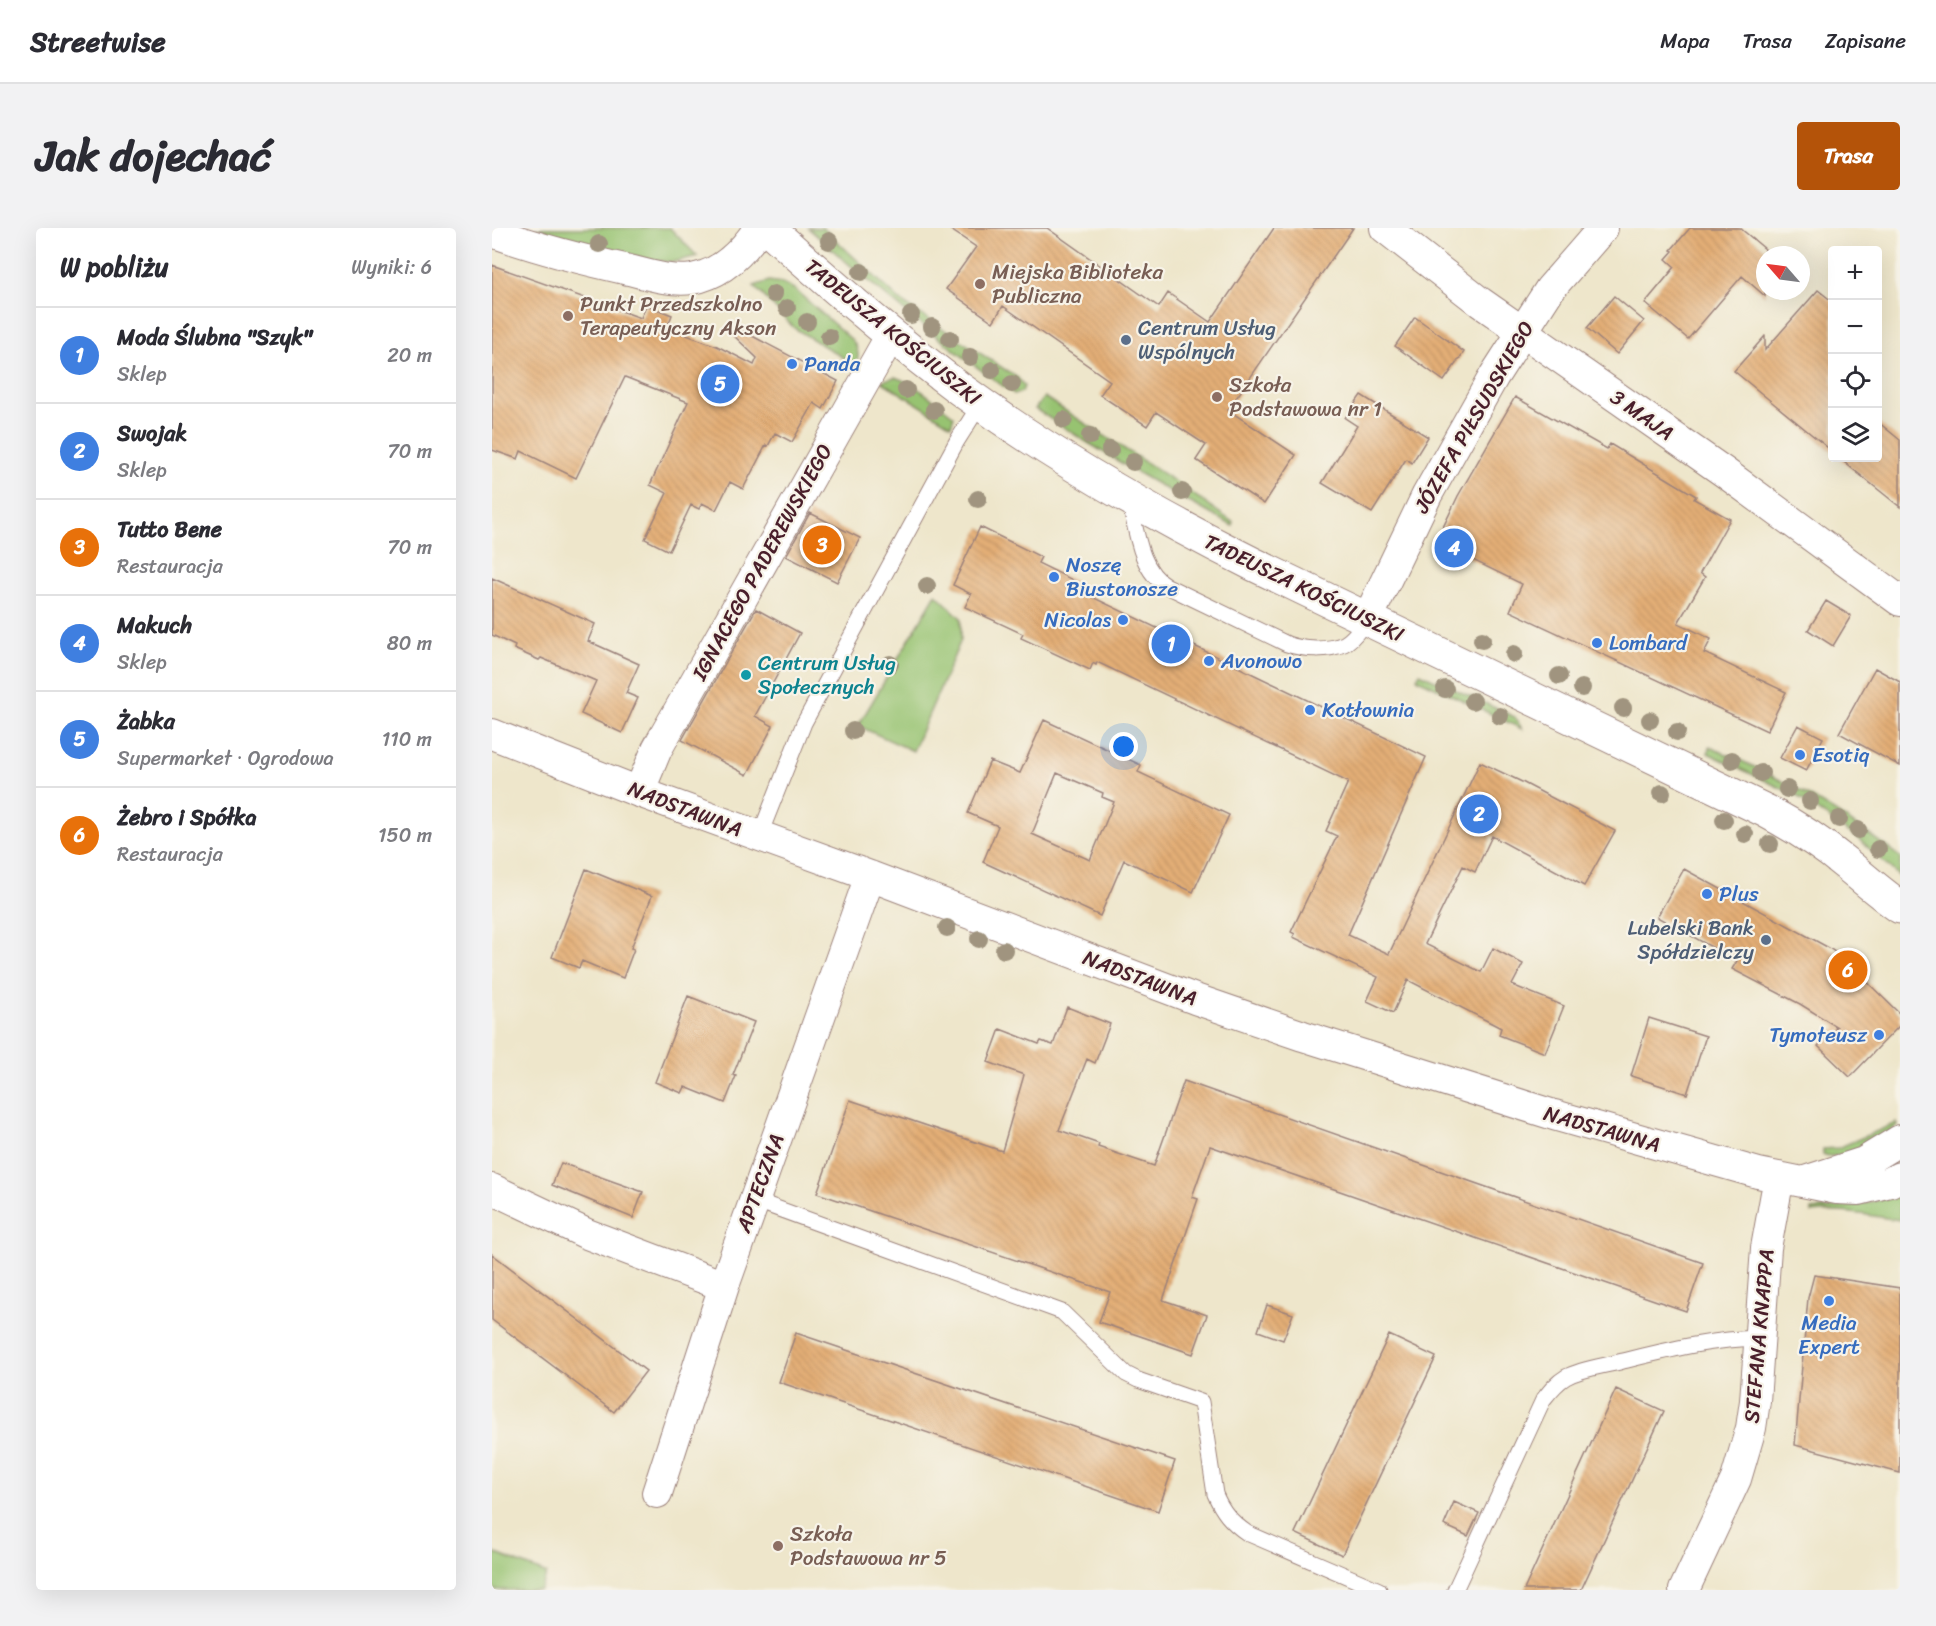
<!DOCTYPE html>
<html lang="pl">
<meta charset="utf-8">
<style>
:root{--surface:#fff;--page:#f2f2f3;--text:#2b2b33;--muted:#7c7c81;--line:#e1e1e2;--accent:#b45309}
body{margin:0;font-family:Sriracha,sans-serif;background:var(--page);color:var(--text)}
.controls{position:absolute;right:18px;top:18px;display:grid;overflow:hidden;border-radius:6px;box-shadow:0 6px 24px #0002}
.controls button{width:54px;height:54px;display:grid;place-items:center;padding:0;border:0;border-bottom:2px solid var(--line);background:var(--surface);color:var(--text);font:30px sans-serif}
.compass{position:absolute;left:1264px;top:18px;width:54px;height:54px;border-radius:50%;background:var(--surface);box-shadow:0 6px 24px #0002;rotate:298deg}
.you{position:absolute;left:632px;top:519px;width:21px;height:21px;margin:-15px;border:4px solid #fff;border-radius:50%;background:#1a73e8;box-shadow:0 0 0 9px #1a73e833}
.badge{display:grid;place-items:center;width:39px;height:39px;border-radius:50%;background:var(--accent);color:#fff;font-size:20px;font-weight:700}
.pin{position:absolute;translate:-50% -50%;border:3px solid #fff;box-shadow:0 2px 6px #0006}
.list{margin:0;padding:0;list-style:none}
h2{display:flex;justify-content:space-between;align-items:center;height:78px;margin:0;padding:0 24px;font-size:26px}
h2 small{font-size:20px;font-weight:400;color:var(--muted)}
.list li{display:grid;grid-template-columns:39px 1fr auto;gap:18px;align-items:center;box-sizing:border-box;height:96px;padding:0 24px;border-top:2px solid var(--line)}
.list b{display:block;font-size:22px;white-space:nowrap}
.list p{margin:0;font-size:20px;white-space:nowrap;color:var(--muted)}
.list em{font-size:20px;font-style:normal;color:var(--muted)}
.icon{flex:none;width:33px;height:33px;fill:none;stroke:currentColor;stroke-width:2;stroke-linecap:round;stroke-linejoin:round}
.map{position:relative;flex:none;width:1408px;height:1362px;overflow:hidden;border-radius:6px}
header{display:flex;align-items:center;gap:36px;box-sizing:border-box;height:84px;padding:0 30px;background:var(--surface);border-bottom:2px solid var(--line)}
header strong{font-size:28px}
nav{display:flex;gap:33px;margin-inline-start:auto;font-size:21px}
.intro{display:flex;align-items:center;justify-content:space-between;box-sizing:border-box;height:144px;padding:0 36px}
h1{margin:0;font-size:42px}
.button{padding:15px 27px;border-radius:6px;background:var(--accent);color:#fff;font-size:21px;font-weight:700}
main{display:flex;gap:36px;padding:0 36px}
aside{flex:1;background:var(--surface);border-radius:6px;box-shadow:0 6px 24px #0002}
.map>svg:first-child{display:block}
</style>
<header>
<strong>Streetwise</strong>
<nav><a>Mapa</a><a>Trasa</a><a>Zapisane</a></nav>
</header>
<div class="intro"><h1>Jak dojechać</h1><a class="button">Trasa</a></div>
<main>
<aside>
<h2>W pobliżu<small>Wyniki: 6</small></h2>
<ul class="list">
<li><span class="badge" style="background:#3f7fe0">1</span><div><b>Moda Ślubna &quot;Szyk&quot;</b><p>Sklep</p></div><em>20 m</em></li>
<li><span class="badge" style="background:#3f7fe0">2</span><div><b>Swojak</b><p>Sklep</p></div><em>70 m</em></li>
<li><span class="badge" style="background:#e8710a">3</span><div><b>Tutto Bene</b><p>Restauracja</p></div><em>70 m</em></li>
<li><span class="badge" style="background:#3f7fe0">4</span><div><b>Makuch</b><p>Sklep</p></div><em>80 m</em></li>
<li><span class="badge" style="background:#3f7fe0">5</span><div><b>Żabka</b><p>Supermarket · Ogrodowa</p></div><em>110 m</em></li>
<li><span class="badge" style="background:#e8710a">6</span><div><b>Żebro i Spółka</b><p>Restauracja</p></div><em>150 m</em></li>
</ul>
</aside>
<div class="map">
<svg width="1408" height="1362" viewBox="0 0 1408 1362">
<defs>
<pattern id="building-back-hatch" width="6" height="6" patternUnits="userSpaceOnUse" patternTransform="scale(1.5)"><rect width="6" height="6" fill="#e3ae76"/><path d="M-1 5l2 2M0 0l6 6M5-1l2 2" fill="none" stroke="#c49566"/></pattern>
</defs>
<rect width="100%" height="100%" fill="#f7f3e8"/>
<filter id="ink" filterUnits="userSpaceOnUse"><feTurbulence type="fractalNoise" baseFrequency=".0167" numOctaves="2"/><feDisplacementMap in="SourceGraphic" scale="12" xChannelSelector="R" yChannelSelector="G"/><feConvolveMatrix kernelMatrix="1 2 1 2 8 2 1 2 1" color-interpolation-filters="sRGB"/></filter>
<filter id="wash" filterUnits="userSpaceOnUse"><feTurbulence type="fractalNoise" baseFrequency=".008" numOctaves="4" result="noise"/><feDisplacementMap in="SourceGraphic" scale="24" xChannelSelector="R" yChannelSelector="G"/><feGaussianBlur stdDeviation="1.35" result="paint"/><feColorMatrix in="noise" values="0 0 0 0 0 0 0 0 0 0 0 0 0 0 0 0 0 1.4 0 .05"/><feComposite in="paint" operator="in"/></filter>
<g filter="url(#wash)">
<rect width="100%" height="100%" fill="#eee6cb"/>
<path fill="#97c371" stroke="#70714e" stroke-width="1.5" d="M43,0H178L205,28L182,34L161,33L121,24Z
M316,0H331L410,74L526,150L532,158L530,164L522,166C450,115 382,60 316,0Z
M277,53L290,55L302,61L360,112C366,120 369,128 363,137L302,100L262,58Z
M403,149C425,157 444,174 462,188L459,197L389,153Z
M552,169L681,252L742,295L741,298C673,262 607,223 543,181Z
M444,366L469,390V412L421,523L366,498Z
M928,445L1023,489L1030,501L926,451L925,449Z
M1218,519C1286,547 1350,585 1408,629V649L1368,612L1303,567L1216,525Z
M1404,895L1405,898C1392,909 1347,935 1331,926V921L1346,920Z
M1408,968V992C1379,988 1350,981 1320,985V982L1358,978Z
M0,1324L55,1346L48,1362H0Z"/>
<g id="blocks">
<path fill="url(#building-back-hatch)" fill-rule="evenodd" d="M456,0H555L667,79L676,65L718,94L782,0H861L736,182L804,227L772,276L704,232L714,217L664,184L655,198L608,167L618,153L511,78L501,94L454,61L484,19Z
M1198,0H1248L1273,21V68L1250,48L1196,111L1153,75L1183,39L1174,31L1181,23L1179,22Z
M0,37L149,90L154,77L180,87L175,100L225,118L262,137L265,130L239,105L243,99L346,153L331,181L322,175L300,214L283,205L276,218L274,217L251,261L238,254L224,282L210,275L207,281L199,277L177,323L153,311L175,265L158,257L196,174L133,149L84,250L29,223L26,231L0,222Z
M1326,62L1341,74V224L1242,143L1273,108V122Z
M1122,68L1152,93L1125,126L1095,100Z
M923,89L972,124L952,153L903,118Z
M869,167L936,209L920,235L914,231L880,285L830,255L865,198L853,190Z
M1023,169L1115,221L1118,216L1204,268L1202,271L1238,291L1208,345L1213,349L1186,395L1219,411L1212,425L1294,464L1275,503L1018,383L1030,356L944,314L966,268Z
M1386,194L1408,212V279L1347,230H1386Z
M318,285L368,310L345,354L294,328Z
M488,299L549,329L546,335L603,363L600,369L934,529L856,707L897,726L988,534L1030,554L1123,603L1092,658L1000,608L983,644L971,638L933,716L989,744L1001,720L1031,736L1020,757L1072,778L1053,825L1007,807L1009,800L916,752L901,785L875,773L886,749L801,709L803,706L799,704L845,608L834,603L856,554L605,434L604,437L601,435L598,442L529,410L531,406L473,379L479,366L461,357Z
M0,350L103,396L96,413L147,436L134,465L146,470L130,505L89,486L104,453L49,430L47,432L22,421L23,418L0,407Z
M1334,373L1359,388L1341,418L1316,402Z
M264,381L308,405L263,488L281,498L255,547L190,512Z
M1383,440L1408,454V538L1347,505Z
M552,492L649,537L646,544L737,587L701,664L632,632L608,688L491,634L506,598L476,585L498,533L528,545ZM565,545L611,565L610,569L622,574L598,632L540,606Z
M1306,497L1331,510L1314,543L1288,530Z
M94,641L160,668L139,720L142,721L131,750L90,733L87,740L60,729Z
M1192,641L1337,720L1377,748L1373,752L1408,786V797L1358,849L1326,818L1345,799L1308,776L1240,741L1245,733L1165,689Z
M196,768L262,794L241,847L244,848L233,875L193,859L190,865L163,854Z
M575,779L618,796L603,835L595,831L567,902L607,916L606,919L662,938L692,853L1211,1035L1194,1083L718,918L700,969L706,971L671,1072L715,1087L701,1126L607,1094L618,1064L325,965L358,872L510,923L532,847L496,834L508,801L547,816L549,813L561,817Z
M1157,790L1214,808L1195,866L1139,848Z
M69,935L151,964L141,990L60,957Z
M0,1026L154,1143L122,1184L0,1092Z
M1322,1047L1408,1060V1245L1303,1217L1316,1070Z
M775,1077L801,1086L791,1112L766,1103Z
M304,1105L683,1233L666,1283L287,1154Z
M897,1107L944,1129L850,1327L803,1305Z
M1124,1161L1172,1183L1089,1362H1032Z
M962,1274L987,1285L976,1308L952,1297Z"/>
</g>
</g>
<g filter="url(#ink)">
<use href="#blocks" fill-opacity="0" stroke="#9c827b" stroke-width="1.5"/>
<g fill="none" stroke-linecap="round" stroke-linejoin="round">
<defs>
<path id="service" d="M637,271C644,299 647,343 675,358L795,416C812,422 835,423 852,416C862,411 868,400 875,392
M267,609L312,495L465,213L489,175
M262,972L570,1084L634,1146L646,1152L709,1174L723,1266C730,1283 739,1294 755,1305L887,1362
M963,1362L1051,1172C1058,1163 1064,1155 1074,1149C1091,1140 1113,1138 1131,1133C1177,1122 1220,1111 1267,1110"/>
<path id="minor" d="M893,0L988,74L1232,244L1408,373
M0,4C44,20 91,32 137,42C157,47 179,54 200,51C230,46 251,24 267,0
M875,392L935,267L1002,148L1058,61L1111,0
M0,506L147,564L378,648L703,771L811,808L1062,887L1266,945L1345,961L1367,962L1398,954L1408,949
M147,564L165,521L399,107
M1313,953L1372,934L1408,912
M0,961L95,1006L232,1058
M165,1265L232,1058L378,648
M1192,1362L1244,1251L1259,1200L1263,1173L1274,1020L1287,949"/>
<path id="tertiary" d="M276,0C338,56 401,111 468,161C560,228 659,285 761,336L1274,583C1302,598 1329,615 1353,635C1371,650 1388,665 1408,679"/>
</defs>
<use href="#service" stroke="#9c827b" stroke-width="17"/>
<use href="#minor" stroke="#9c827b" stroke-width="32"/>
<use href="#tertiary" stroke="#9c827b" stroke-width="35"/>
<use href="#service" stroke="#fff" stroke-width="15"/>
<use href="#minor" stroke="#fff" stroke-width="30"/>
<use href="#tertiary" stroke="#fff" stroke-width="33"/>
</g>
<g fill="#a0947f">
<circle cx="337" cy="13" r="9"/>
<circle cx="107" cy="16" r="9"/>
<circle cx="369" cy="44" r="9"/>
<circle cx="282" cy="66" r="9"/>
<circle cx="295" cy="80" r="9"/>
<circle cx="419" cy="87" r="9"/>
<circle cx="315" cy="94" r="9"/>
<circle cx="440" cy="99" r="9"/>
<circle cx="337" cy="109" r="9"/>
<circle cx="458" cy="111" r="9"/>
<circle cx="478" cy="129" r="9"/>
<circle cx="500" cy="142" r="9"/>
<circle cx="520" cy="156" r="9"/>
<circle cx="414" cy="162" r="9"/>
<circle cx="442" cy="182" r="9"/>
<circle cx="572" cy="192" r="9"/>
<circle cx="598" cy="208" r="9"/>
<circle cx="618" cy="222" r="9"/>
<circle cx="641" cy="234" r="9"/>
<circle cx="690" cy="264" r="9"/>
<circle cx="486" cy="271" r="9"/>
<circle cx="435" cy="358" r="9"/>
<circle cx="990" cy="412" r="9"/>
<circle cx="1022" cy="426" r="9"/>
<circle cx="398" cy="436" r="9"/>
<circle cx="1067" cy="448" r="9"/>
<circle cx="1090" cy="460" r="9"/>
<circle cx="953" cy="461" r="9"/>
<circle cx="981" cy="473" r="9"/>
<circle cx="1131" cy="480" r="9"/>
<circle cx="1008" cy="488" r="9"/>
<circle cx="1158" cy="492" r="9"/>
<circle cx="361" cy="503" r="9"/>
<circle cx="1185" cy="504" r="9"/>
<circle cx="1240" cy="532" r="9"/>
<circle cx="1269" cy="545" r="9"/>
<circle cx="1295" cy="561" r="9"/>
<circle cx="1170" cy="565" r="9"/>
<circle cx="1318" cy="573" r="9"/>
<circle cx="1347" cy="591" r="9"/>
<circle cx="1232" cy="592" r="9"/>
<circle cx="1366" cy="602" r="9"/>
<circle cx="1253" cy="606" r="9"/>
<circle cx="1278" cy="616" r="9"/>
<circle cx="1386" cy="621" r="9"/>
<circle cx="455" cy="700" r="9"/>
<circle cx="487" cy="711" r="9"/>
<circle cx="512" cy="722" r="9"/>
</g>
</g>
<g fill="#8d6e63" stroke="#f7f3e8" stroke-width="2">
<circle cx="488" cy="56" r="6"/>
<circle cx="76" cy="88" r="6"/>
<circle cx="725" cy="169" r="6"/>
<circle cx="286" cy="1318" r="6"/>
</g>
<g fill="#5c6f8a" stroke="#f7f3e8" stroke-width="2">
<circle cx="634" cy="112" r="6"/>
<circle cx="1274" cy="712" r="6"/>
</g>
<g fill="#3f7fe0" stroke="#f7f3e8" stroke-width="2">
<circle cx="300" cy="136" r="6"/>
<circle cx="562" cy="349" r="6"/>
<circle cx="631" cy="392" r="6"/>
<circle cx="1105" cy="415" r="6"/>
<circle cx="717" cy="433" r="6"/>
<circle cx="818" cy="482" r="6"/>
<circle cx="1308" cy="527" r="6"/>
<circle cx="1215" cy="666" r="6"/>
<circle cx="1387" cy="807" r="6"/>
<circle cx="1337" cy="1073" r="6"/>
</g>
<circle fill="#0f9aa8" stroke="#f7f3e8" stroke-width="2" cx="254" cy="447" r="6"/>
<g text-anchor="middle" stroke-width="4.5" stroke-linejoin="round" paint-order="stroke">
<g font-size="21" fill="#785e54" stroke="#f7f3e8" text-anchor="start">
<text x="500" y="51">Miejska Biblioteka<tspan x="500" dy="24">Publiczna</tspan></text>
<text x="88" y="83">Punkt Przedszkolno<tspan x="88" dy="24">Terapeutyczny Akson</tspan></text>
<text x="737" y="164">Szkoła<tspan x="737" dy="24">Podstawowa nr 1</tspan></text>
<text x="298" y="1313">Szkoła<tspan x="298" dy="24">Podstawowa nr 5</tspan></text>
</g>
<g font-size="21" fill="#4e5e75" stroke="#f7f3e8" text-anchor="start">
<text x="646" y="107">Centrum Usług<tspan x="646" dy="24">Wspólnych</tspan></text>
<text x="1262" y="707" text-anchor="end">Lubelski Bank<tspan x="1262" dy="24">Spółdzielczy</tspan></text>
</g>
<g font-size="21" fill="#4a1f2b" stroke="#f7f3e8">
<text transform="translate(401 104) rotate(39)" y="7">TADEUSZA KOŚCIUSZKI</text>
<text transform="translate(1150 187) rotate(35)" y="7">3 MAJA</text>
<text transform="translate(982 189) rotate(-60)" y="7">JÓZEFA PIŁSUDSKIEGO</text>
<text transform="translate(270 334) rotate(-61)" y="7">IGNACEGO PADEREWSKIEGO</text>
<text transform="translate(812 360) rotate(26)" y="7">TADEUSZA KOŚCIUSZKI</text>
<text transform="translate(193 581) rotate(21)" y="7">NADSTAWNA</text>
<text transform="translate(648 750) rotate(21)" y="7">NADSTAWNA</text>
<text transform="translate(1110 901) rotate(16)" y="7">NADSTAWNA</text>
<text transform="translate(268 955) rotate(-70)" y="7">APTECZNA</text>
<text transform="translate(1267 1108) rotate(-85)" y="7">STEFANA KNAPPA</text>
</g>
<g font-size="21" fill="#366cbe" stroke="#f7f3e8" text-anchor="start">
<text x="312" y="143">Panda</text>
<text x="574" y="344">Noszę<tspan x="574" dy="24">Biustonosze</tspan></text>
<text x="619" y="399" text-anchor="end">Nicolas</text>
<text x="1117" y="422">Lombard</text>
<text x="729" y="440">Avonowo</text>
<text x="830" y="489">Kotłownia</text>
<text x="1320" y="534">Esotiq</text>
<text x="1227" y="673">Plus</text>
<text x="1375" y="814" text-anchor="end">Tymoteusz</text>
<text x="1337" y="1102" text-anchor="middle">Media<tspan x="1337" dy="24">Expert</tspan></text>
</g>
<g font-size="21" fill="#0d838f" stroke="#f7f3e8" text-anchor="start">
<text x="266" y="442">Centrum Usług<tspan x="266" dy="24">Społecznych</tspan></text>
</g>
</g>
</svg>
<div class="controls">
<button>+</button>
<button>−</button>
<button><svg class="icon" aria-label="locate" viewBox="0 0 24 24"><circle cx="12" cy="12" r="6"/><path d="M12 2v4M12 18v4M2 12h4M18 12h4"/></svg></button>
<button><svg class="icon" aria-label="layers" viewBox="0 0 24 24"><path d="M12 4l9 5-9 5-9-5zM3 14l9 5 9-5"/></svg></button>
</div>
<svg class="compass" viewBox="-18 -18 36 36"><path d="M0-13l5 13h-10z" fill="#e53935"/><path d="M0 13l5-13h-10z" fill="#7c7c81"/></svg>
<div class="you"></div>
<div class="pin badge" style="left:679px;top:416px;background:#3f7fe0">1</div>
<div class="pin badge" style="left:987px;top:586px;background:#3f7fe0">2</div>
<div class="pin badge" style="left:330px;top:317px;background:#e8710a">3</div>
<div class="pin badge" style="left:962px;top:320px;background:#3f7fe0">4</div>
<div class="pin badge" style="left:228px;top:156px;background:#3f7fe0">5</div>
<div class="pin badge" style="left:1356px;top:742px;background:#e8710a">6</div>
</div>
</main>
